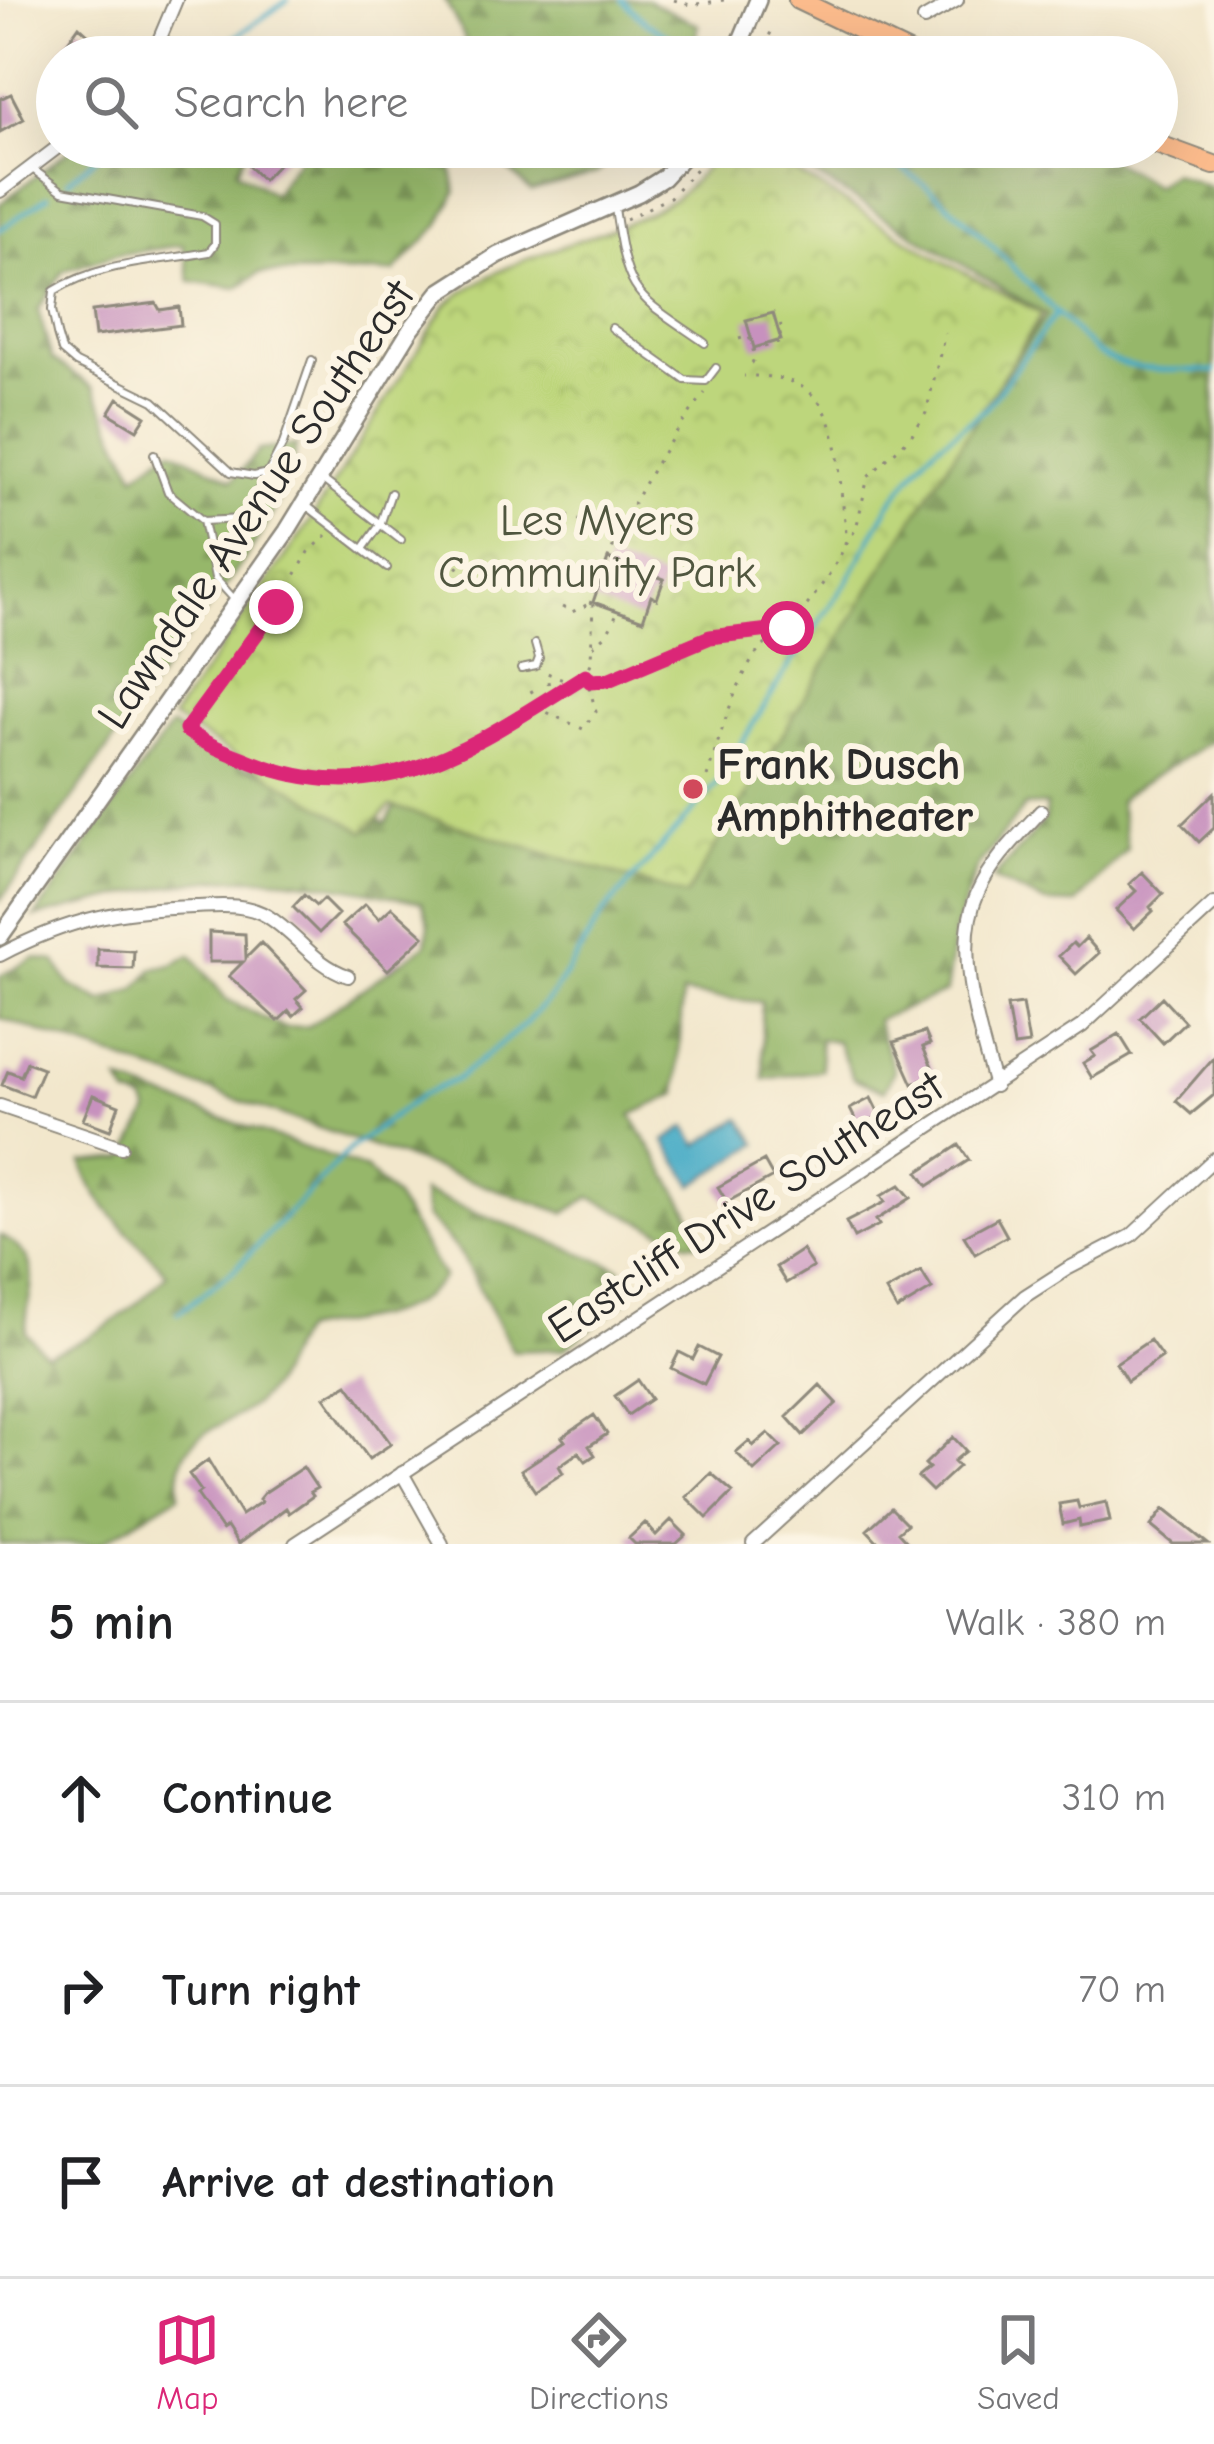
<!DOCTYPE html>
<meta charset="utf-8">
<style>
:root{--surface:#fff;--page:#f2f2f2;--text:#202124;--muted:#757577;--line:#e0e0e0;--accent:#db2777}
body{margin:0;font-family:"Comic Neue",sans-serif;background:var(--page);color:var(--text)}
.stop{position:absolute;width:36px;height:36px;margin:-27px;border:9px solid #db2777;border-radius:50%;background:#fff}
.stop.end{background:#db2777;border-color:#fff;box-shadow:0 3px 12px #0008}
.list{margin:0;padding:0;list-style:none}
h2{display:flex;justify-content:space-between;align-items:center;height:156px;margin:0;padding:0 48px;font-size:51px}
h2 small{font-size:39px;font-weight:400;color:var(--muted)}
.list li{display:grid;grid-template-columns:78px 1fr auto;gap:36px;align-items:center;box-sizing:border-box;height:192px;padding:0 48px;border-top:3px solid var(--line)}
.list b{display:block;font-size:45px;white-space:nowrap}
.list em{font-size:39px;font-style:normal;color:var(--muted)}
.icon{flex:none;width:66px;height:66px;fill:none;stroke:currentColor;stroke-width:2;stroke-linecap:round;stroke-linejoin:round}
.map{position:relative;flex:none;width:1214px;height:1544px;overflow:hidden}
.search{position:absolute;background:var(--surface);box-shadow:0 12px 48px #0002;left:36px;right:36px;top:36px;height:132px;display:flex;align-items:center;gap:30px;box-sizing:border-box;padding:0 42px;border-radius:66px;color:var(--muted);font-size:45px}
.sheet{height:732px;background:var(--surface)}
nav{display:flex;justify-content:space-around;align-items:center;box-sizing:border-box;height:168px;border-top:3px solid var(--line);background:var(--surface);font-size:33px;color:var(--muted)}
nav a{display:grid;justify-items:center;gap:6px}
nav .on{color:var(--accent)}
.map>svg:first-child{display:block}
</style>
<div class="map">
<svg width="1214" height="1544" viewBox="0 0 1214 1544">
<defs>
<pattern id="forest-firs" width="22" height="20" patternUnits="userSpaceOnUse" patternTransform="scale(3)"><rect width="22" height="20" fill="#96b76b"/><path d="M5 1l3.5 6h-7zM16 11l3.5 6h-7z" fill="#7b9558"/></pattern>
<pattern id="park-crowns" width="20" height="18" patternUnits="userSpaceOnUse" patternTransform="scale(3)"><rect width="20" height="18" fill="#bdd67b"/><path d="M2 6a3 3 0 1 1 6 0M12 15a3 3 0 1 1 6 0" fill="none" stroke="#a3b86a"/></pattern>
</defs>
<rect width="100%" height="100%" fill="#fcf5e5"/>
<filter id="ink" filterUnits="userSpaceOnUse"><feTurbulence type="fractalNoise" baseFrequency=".00833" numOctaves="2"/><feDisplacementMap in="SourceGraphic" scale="24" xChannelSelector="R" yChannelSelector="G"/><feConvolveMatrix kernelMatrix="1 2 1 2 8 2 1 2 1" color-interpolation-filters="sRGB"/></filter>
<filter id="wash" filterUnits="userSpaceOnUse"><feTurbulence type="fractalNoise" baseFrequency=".004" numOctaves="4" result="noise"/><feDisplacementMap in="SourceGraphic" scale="48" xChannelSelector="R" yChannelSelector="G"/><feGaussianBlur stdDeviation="2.7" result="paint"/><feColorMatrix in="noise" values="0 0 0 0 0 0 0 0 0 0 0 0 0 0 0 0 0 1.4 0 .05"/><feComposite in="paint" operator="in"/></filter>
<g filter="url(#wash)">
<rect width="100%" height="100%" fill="#f2e7cc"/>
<path fill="url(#forest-firs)" stroke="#60714b" stroke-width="3" d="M445,0H647L698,25L692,57H462L465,38Z
M73,147H249L236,170L273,194L307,147H447L456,191L440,224L394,272L259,273L237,288L190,281L183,245L113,255L63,271L38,310L52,359L94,388L135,475L171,449L233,480L259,450L296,445C284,523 221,588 177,651C118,734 59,817 0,901V204Z
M494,147H629L597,173L531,191L508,169Z
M769,147H1077L1100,154L1155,186L1172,173L1214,189V739L1127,793L1119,801L1127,848L1076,904L1046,903L993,879L1045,820L1046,805L1025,806L977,867L955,930L946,992L876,1020L894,1070L884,1091L853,1078L837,1041L819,1039L822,1070L764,1079L761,1002L682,994L677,1094L631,1115L688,1209L699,1243H688L590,1197L565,1213L0,1018V976L35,958L54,961L70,985L102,1002L136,989L153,969L172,965L191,955L226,999L284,1028L309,1026L426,945L429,924L422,902C364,891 305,877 246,878C179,878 102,902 35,917L171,726L235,764L314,789L386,823L402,795L676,853L1046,315Z
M120,1082L367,1170L395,1198L443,1277C411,1322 351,1320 302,1330C286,1349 283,1375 264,1395C224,1436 175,1422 179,1495L99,1544H0V1235C51,1265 25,1287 26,1333L46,1354C92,1342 135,1309 167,1274C142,1243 89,1203 83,1162L125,1158L149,1112L144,1101L128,1096Z
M423,1192L620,1268L628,1299L564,1349L513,1351L460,1253L426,1216Z"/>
<path fill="url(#park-crowns)" stroke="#748053" stroke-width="3" d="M723,147H753L943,261L1042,314L879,574L686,896L391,806L364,832L172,718L305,529L446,305C517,247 598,245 672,200C691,188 707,164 723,147Z"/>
<path fill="#47abc6" stroke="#396b78" stroke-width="3" d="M741,1118L758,1144L693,1185L665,1141L686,1127L698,1145Z"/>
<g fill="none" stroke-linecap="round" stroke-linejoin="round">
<path stroke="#47abc6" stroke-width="4.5" d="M622,0L644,21L701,56
M207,57L288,0
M865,147C957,193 1023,284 1097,353C1135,375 1172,368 1214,371
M68,181L109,147
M0,230L48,196
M178,1313L235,1269L351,1148L422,1095L457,1079L524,1025L553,994L604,912L715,786L789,666L847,582L889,505L929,452L986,408L1055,315"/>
</g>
<g id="blocks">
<path fill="#c791be" d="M79,26L100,45L89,57H57Z
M11,94L24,119L0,132V99Z
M261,147H294L263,180L246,164Z
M156,303L160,310L179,307L181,325L95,336L92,311Z
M773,313L781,340L754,348L746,320Z
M118,398L146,416L137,430L109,413Z
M608,559L664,579L657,599L651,596L643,620L593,602Z
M1214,793V828L1199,842L1182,824Z
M1142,872L1163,894L1150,907L1153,911L1134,929L1116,910L1136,891L1129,884Z
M304,895L316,906L323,899L338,914L319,933L293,907Z
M365,904L379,919L392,907L424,936L388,970L342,925Z
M209,932L245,934L246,958L261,943L306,990L296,999L303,1007L293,1016L289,1011L278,1021L229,976L243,962H209Z
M1086,938L1099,953L1076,974L1059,956L1073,943L1077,947Z
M98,949L134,951L133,969L98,968Z
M1162,997L1185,1022L1163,1043L1140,1018Z
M1022,1004L1029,1044L1014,1046L1007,1006Z
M925,1032L930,1044L923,1047L935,1074L913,1084L894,1042Z
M1119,1034L1132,1055L1092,1078L1083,1063L1095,1056L1091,1051Z
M1214,1057V1095L1191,1114L1176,1101Z
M27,1062L43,1068L31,1096L2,1085L8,1071L21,1076Z
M93,1095L119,1105L110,1130L83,1120Z
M871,1098L880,1116L859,1127L850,1109Z
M959,1145L969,1160L928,1186L918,1172Z
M764,1161L773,1177L727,1202L718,1187Z
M900,1185L911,1198L876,1220L879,1225L854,1238L846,1222L885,1202L881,1196Z
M997,1218L1007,1236L975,1254L964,1236Z
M802,1250L813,1267L786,1283L776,1267Z
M921,1271L932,1289L897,1310L886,1291Z
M1150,1340L1162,1357L1127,1381L1116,1363Z
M699,1347L718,1357L704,1384L671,1368L679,1352L693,1359Z
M638,1380L651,1399L628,1415L615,1396Z
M348,1384L391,1444L369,1459L325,1397Z
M820,1385L837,1403L803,1435L787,1417Z
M594,1415L607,1434L589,1446L595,1455L586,1461L579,1452L559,1466L563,1473L535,1491L521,1470L565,1441L562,1437Z
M768,1433L781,1446L754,1471L736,1452L749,1441L753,1446Z
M953,1437L966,1451L954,1461L959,1466L932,1491L918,1477L929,1468L925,1464Z
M208,1460L241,1515L261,1502L259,1499L264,1493L303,1467L317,1488L310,1492L313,1496L289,1513L286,1508L238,1544L227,1527L222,1530L197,1494L201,1491L189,1474Z
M711,1473L733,1492L707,1518L686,1497Z
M1077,1501L1079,1508L1106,1502L1110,1521L1080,1527L1079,1520L1063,1524L1059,1504Z
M891,1508L907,1524L898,1532L909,1544H880L867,1530Z
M1164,1509L1208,1544H1173L1151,1526Z
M671,1520L686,1535L676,1544H635L629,1538L645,1523L656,1535Z"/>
</g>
</g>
<g filter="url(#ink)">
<use href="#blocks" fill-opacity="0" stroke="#8e897c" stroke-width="3"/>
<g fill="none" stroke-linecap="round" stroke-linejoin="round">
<defs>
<path id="service" d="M34,170L62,191L202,216L215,224V244L209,252C156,262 101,262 54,291L52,310L57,334L62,351L76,363L154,401L231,472L254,476L268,473L283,444L312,360
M615,208C628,298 633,293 705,343
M612,328L685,380L706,381L716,368
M154,454L168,492L203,521L242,519L268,473
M323,480L401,540
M307,506L387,568
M203,521L215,578L234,599
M363,549L380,525L391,493
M521,669L536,666L539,658L535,644"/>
<path id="minor" d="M924,19L957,0
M152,57L176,0
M0,191L58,147
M0,955C68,919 118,909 195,907C219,906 245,903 267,916C298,935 313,964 348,976
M995,1086C979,1030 952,949 978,892C992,861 1018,836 1041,811
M0,1106L121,1147
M402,1473L442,1544
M295,1544L1082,1026L1214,904
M753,1544L1025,1296L1067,1269L1131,1236L1214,1159"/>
<path id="tertiary" d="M734,57L758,0
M0,937L287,531L411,329L440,292L498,255L639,193L663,178L692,147"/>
<path id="primary" d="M798,0L917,57
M1157,144L1214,165"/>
</defs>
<use href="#service" stroke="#8e897c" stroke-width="10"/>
<use href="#minor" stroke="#8e897c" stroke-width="16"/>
<use href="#tertiary" stroke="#8e897c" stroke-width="20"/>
<use href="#primary" stroke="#8e897c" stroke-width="22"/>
<path stroke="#8e897c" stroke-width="3" stroke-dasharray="3 9" stroke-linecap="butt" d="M674,0L690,5L724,0
M759,57L773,28
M626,219L670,197L716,147
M739,339L749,336L755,357L752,363L746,364
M753,350L782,342L778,326L782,325
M567,516L630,535
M327,535L309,552L276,607L186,730C253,777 347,797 425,767C465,751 501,724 539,704L528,685
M846,544L856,529L868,477L911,436L926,413L945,333
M450,578L460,565
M590,604C620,523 652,461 705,393
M562,607L572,612L593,602L591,663L587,673
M593,646L607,634L618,611
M586,675L596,712L583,729L542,710L539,704Z
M590,681C626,680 656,655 689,643C721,632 753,630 785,629
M550,696L547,673L572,682
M707,777C720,737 731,693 754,657C763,643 776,638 788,627C802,615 841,561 845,544C848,528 842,505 841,489C836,418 825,373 744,376"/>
<use href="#service" stroke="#fff" stroke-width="6"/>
<use href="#minor" stroke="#fff" stroke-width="12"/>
<use href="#tertiary" stroke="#fff" stroke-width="15"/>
<use href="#primary" stroke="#fbbb8c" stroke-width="18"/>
</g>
</g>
<g fill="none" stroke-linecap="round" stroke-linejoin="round" filter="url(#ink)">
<path stroke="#db2777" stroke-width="15" d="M276,607L186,730C206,745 229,753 252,762C386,814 476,743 586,675L590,681L608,680L710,637L787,628"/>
</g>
<circle fill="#d1495b" stroke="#fcf5e5" stroke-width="4.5" cx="693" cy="789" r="12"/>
<g text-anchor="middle" stroke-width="12" stroke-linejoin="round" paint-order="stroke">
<g font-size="45" fill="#2b2b2b" stroke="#fcf5e5">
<text transform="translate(255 504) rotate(-56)" y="16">Lawndale Avenue Southeast</text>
<text transform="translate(745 1206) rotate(-33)" y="16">Eastcliff Drive Southeast</text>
</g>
<g font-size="45" fill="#50563f" stroke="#fcf5e5">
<text x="597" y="535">Les Myers<tspan x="597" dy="52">Community Park</tspan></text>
</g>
<g font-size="45" font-weight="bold" fill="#2b2b2b" stroke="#fcf5e5" text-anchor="start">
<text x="717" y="779">Frank Dusch<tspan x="717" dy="52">Amphitheater</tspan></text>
</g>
</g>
</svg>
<div class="stop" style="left:787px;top:628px"></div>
<div class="stop end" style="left:276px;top:607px"></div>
<div class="search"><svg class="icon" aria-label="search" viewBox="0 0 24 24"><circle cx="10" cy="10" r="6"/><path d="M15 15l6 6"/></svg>Search here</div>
</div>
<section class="sheet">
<h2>5 min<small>Walk · 380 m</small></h2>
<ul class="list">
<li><svg class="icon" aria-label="ahead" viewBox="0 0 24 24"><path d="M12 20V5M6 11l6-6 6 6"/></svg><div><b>Continue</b></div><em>310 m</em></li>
<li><svg class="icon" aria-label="right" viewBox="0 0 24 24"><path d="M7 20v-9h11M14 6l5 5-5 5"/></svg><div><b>Turn right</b></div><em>70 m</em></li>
<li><svg class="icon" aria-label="arrive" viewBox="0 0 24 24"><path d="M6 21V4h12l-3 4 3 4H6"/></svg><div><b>Arrive at destination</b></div></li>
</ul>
</section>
<nav>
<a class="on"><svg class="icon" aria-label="map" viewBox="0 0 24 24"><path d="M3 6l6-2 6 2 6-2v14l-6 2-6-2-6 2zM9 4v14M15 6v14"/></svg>Map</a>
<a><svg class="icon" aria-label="directions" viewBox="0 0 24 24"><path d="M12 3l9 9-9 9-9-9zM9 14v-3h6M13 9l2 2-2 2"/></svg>Directions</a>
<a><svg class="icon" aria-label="saved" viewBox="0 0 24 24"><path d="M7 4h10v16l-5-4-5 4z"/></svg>Saved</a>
</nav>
